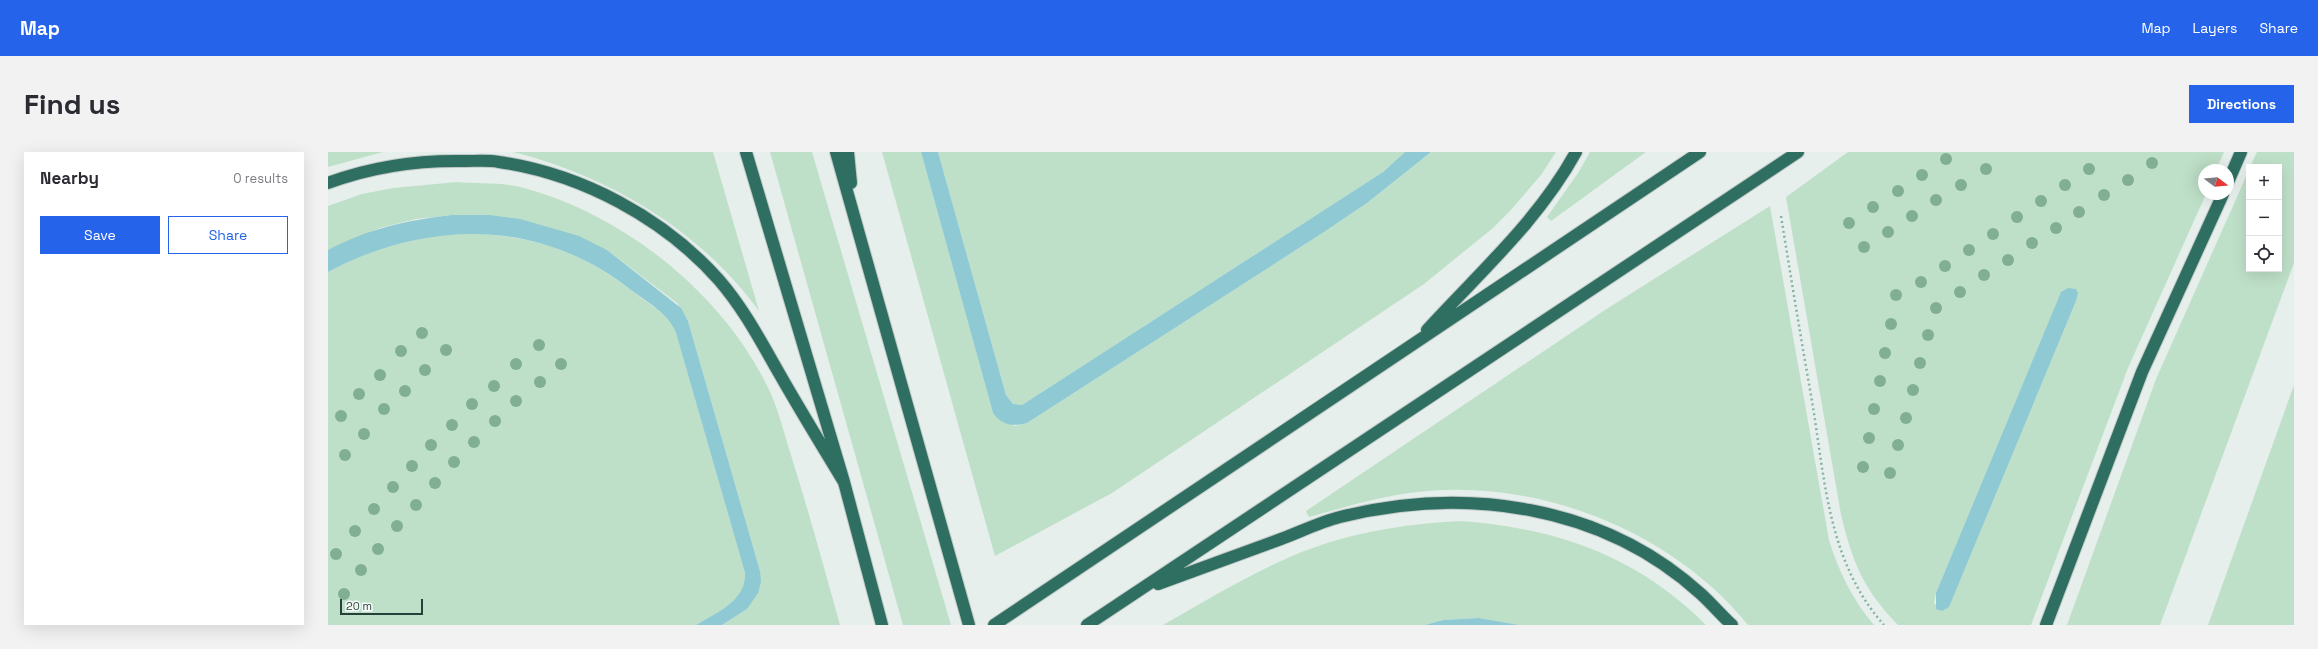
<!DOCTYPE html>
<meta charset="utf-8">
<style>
:root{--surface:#fff;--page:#f2f2f3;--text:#2b2b33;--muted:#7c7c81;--line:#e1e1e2;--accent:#2563eb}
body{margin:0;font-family:"Space Grotesk",sans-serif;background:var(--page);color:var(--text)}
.controls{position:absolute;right:12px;top:12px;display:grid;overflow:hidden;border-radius:0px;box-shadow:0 4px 16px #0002}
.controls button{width:36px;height:36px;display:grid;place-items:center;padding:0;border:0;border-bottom:1px solid var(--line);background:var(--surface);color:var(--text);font:20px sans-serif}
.compass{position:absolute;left:1870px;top:12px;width:36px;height:36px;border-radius:50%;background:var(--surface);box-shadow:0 4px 16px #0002;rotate:106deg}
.scale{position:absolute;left:12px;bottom:10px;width:83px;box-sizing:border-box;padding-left:4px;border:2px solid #24423a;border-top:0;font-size:11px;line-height:14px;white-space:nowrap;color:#24423a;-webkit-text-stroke:3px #f7fbf9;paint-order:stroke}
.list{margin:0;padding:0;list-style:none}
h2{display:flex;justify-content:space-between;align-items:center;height:52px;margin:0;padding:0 16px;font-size:17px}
h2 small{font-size:13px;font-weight:400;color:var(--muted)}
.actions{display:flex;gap:8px;padding:12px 16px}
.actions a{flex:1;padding:9px 0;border:1px solid var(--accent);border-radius:0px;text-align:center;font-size:14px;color:var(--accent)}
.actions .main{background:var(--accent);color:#fff}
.icon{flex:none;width:22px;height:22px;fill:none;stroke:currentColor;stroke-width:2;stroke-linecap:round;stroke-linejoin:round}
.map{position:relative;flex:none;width:1966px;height:473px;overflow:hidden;border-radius:0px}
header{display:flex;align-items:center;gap:24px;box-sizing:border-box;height:56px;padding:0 20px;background:var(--accent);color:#fff}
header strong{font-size:19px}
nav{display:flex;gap:22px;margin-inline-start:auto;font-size:14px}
.intro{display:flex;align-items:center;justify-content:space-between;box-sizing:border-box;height:96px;padding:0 24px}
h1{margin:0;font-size:28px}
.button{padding:10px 18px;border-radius:0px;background:var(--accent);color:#fff;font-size:14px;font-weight:700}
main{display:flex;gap:24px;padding:0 24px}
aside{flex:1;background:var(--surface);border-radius:0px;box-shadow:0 4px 16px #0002}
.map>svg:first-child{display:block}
</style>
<header>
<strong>Map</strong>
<nav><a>Map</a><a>Layers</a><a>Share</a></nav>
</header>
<div class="intro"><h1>Find us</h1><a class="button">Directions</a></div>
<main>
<aside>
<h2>Nearby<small>0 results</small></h2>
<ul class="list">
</ul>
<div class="actions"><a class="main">Save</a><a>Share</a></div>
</aside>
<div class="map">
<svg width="1966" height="473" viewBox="0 0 1966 473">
<rect width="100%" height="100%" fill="#e6efeb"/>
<path fill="#bfe0c8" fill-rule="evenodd" d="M0,0H55L0,15Z
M185,0H385L431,159C372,78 281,24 185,0Z
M442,0H484L623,473H575Z
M554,0H593L665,261L687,274L699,271L999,78L1039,51L1103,0H1228L1213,23L1183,58L1165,76L1096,132L784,341L667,404Z
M610,0H1077L1055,20L694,253L685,252L678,243Z
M1262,0H1318L1223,69L1219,65L1250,21Z
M1520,0H1896L1888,18H1876V42H1878L1800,216L1703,473H1570C1535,437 1525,411 1513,363L1458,45ZM1740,136L1748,149L1621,454L1614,459L1606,451L1608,441L1733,141Z
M1929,0H1966V111L1832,473H1739L1828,227L1921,18V117H1951V15H1922Z
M129,30C151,32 175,30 196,36C299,64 399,145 443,242C451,260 456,281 462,300C480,357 496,415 512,473H394L419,457L432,419L360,169L349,151L279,98L124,63L88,67L52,76L0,98V54L34,42L65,36Z
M1442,54L1501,388C1511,420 1524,447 1546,473H1420C1344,379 1210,326 1090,340C1053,344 1017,355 981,365L978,359L1280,156Z
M125,81C203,82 250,96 312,145C326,155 342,165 348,181L417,421C418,449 389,460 368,473H0V120C40,98 80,87 125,81Z
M1966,233V473H1880Z
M1131,369C1225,375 1310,404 1378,473H1191L1151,466L1115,468L1097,473H835C877,449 918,424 962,405C1014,382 1074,372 1131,369Z"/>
<path fill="#8ec9d4" d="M593,0H610L678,243L685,252L694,253L1055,20L1077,0H1103L1039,51L999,78L699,271C684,275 674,273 665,261Z
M124,63H161L192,67L251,84L279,98L353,156L360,169L432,419L433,430L430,441L419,457L394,473H368C389,460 418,449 417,421L348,181C341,162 319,150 303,138C212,66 99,67 0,120V98C39,77 80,68 124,63Z
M1740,136L1748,137L1750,141L1748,149L1621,455L1614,459L1608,457V441L1733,140Z
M1151,466L1191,473H1097L1115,468Z"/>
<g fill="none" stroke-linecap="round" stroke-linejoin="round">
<defs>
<path id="highway" d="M418,0L516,330L554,473
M508,0L641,473
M520,0L523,31
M1900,30L1913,0
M0,31C45,14 90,8 138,9C149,9 161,8 171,10C254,22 336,66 391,128C416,157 432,188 451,221C472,258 494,294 516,330
M1099,178C1151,121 1211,68 1248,0
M830,432C871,417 912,402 953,387C972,380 992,370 1012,365C1137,334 1274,352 1373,442C1384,452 1393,463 1404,473
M666,473L1372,0
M759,473L1470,0
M1718,473L1814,220L1895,42"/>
</defs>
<use href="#highway" stroke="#c2cac8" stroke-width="14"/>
<path stroke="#86b3a5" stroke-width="2.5" stroke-dasharray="2 3" stroke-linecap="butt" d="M1453,64C1463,126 1473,187 1484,249C1497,328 1500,410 1556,473"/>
<use href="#highway" stroke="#2f6f62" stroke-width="12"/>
</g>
<g fill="#80af93">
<circle cx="1618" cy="7" r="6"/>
<circle cx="1824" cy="11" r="6"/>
<circle cx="1658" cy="17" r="6"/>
<circle cx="1761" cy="17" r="6"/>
<circle cx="1594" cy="23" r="6"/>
<circle cx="1800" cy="28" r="6"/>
<circle cx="1633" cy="33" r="6"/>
<circle cx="1737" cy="33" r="6"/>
<circle cx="1570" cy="39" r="6"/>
<circle cx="1776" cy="43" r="6"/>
<circle cx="1608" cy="48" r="6"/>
<circle cx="1713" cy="49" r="6"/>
<circle cx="1545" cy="55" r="6"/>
<circle cx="1751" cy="60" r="6"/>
<circle cx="1584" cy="64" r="6"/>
<circle cx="1689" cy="65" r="6"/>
<circle cx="1521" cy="71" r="6"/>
<circle cx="1728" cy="76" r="6"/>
<circle cx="1560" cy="80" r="6"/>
<circle cx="1665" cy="82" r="6"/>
<circle cx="1704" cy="91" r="6"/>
<circle cx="1536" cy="95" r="6"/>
<circle cx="1641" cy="98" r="6"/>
<circle cx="1680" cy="108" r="6"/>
<circle cx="1617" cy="114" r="6"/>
<circle cx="1656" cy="123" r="6"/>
<circle cx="1593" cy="130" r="6"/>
<circle cx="1632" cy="140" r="6"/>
<circle cx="1568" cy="143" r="6"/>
<circle cx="1608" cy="156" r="6"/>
<circle cx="1563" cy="172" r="6"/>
<circle cx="94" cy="181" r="6"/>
<circle cx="1600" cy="183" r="6"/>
<circle cx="211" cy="193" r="6"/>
<circle cx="118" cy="198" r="6"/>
<circle cx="73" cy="199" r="6"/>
<circle cx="1557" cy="201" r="6"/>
<circle cx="1592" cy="211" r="6"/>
<circle cx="188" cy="212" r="6"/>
<circle cx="233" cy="212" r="6"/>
<circle cx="97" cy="218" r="6"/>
<circle cx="52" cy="223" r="6"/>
<circle cx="1552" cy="229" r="6"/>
<circle cx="212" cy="230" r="6"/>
<circle cx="166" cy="234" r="6"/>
<circle cx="1585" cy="238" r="6"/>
<circle cx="77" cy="239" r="6"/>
<circle cx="31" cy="242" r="6"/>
<circle cx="188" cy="249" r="6"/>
<circle cx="144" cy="252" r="6"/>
<circle cx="56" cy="257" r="6"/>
<circle cx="1546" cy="257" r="6"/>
<circle cx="13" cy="264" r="6"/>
<circle cx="1578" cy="266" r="6"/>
<circle cx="167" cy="269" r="6"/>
<circle cx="124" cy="273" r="6"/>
<circle cx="36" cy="282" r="6"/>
<circle cx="1541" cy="286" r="6"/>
<circle cx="146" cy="290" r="6"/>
<circle cx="103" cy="293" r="6"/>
<circle cx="1570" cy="293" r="6"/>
<circle cx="17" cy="303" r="6"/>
<circle cx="126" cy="310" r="6"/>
<circle cx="84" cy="314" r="6"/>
<circle cx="1535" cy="315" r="6"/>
<circle cx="1562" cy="321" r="6"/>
<circle cx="107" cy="331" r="6"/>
<circle cx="65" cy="335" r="6"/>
<circle cx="88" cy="353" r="6"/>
<circle cx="46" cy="357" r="6"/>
<circle cx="69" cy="374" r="6"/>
<circle cx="27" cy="379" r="6"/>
<circle cx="50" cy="397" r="6"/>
<circle cx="8" cy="402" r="6"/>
<circle cx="33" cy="418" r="6"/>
<circle cx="16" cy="442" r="6"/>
</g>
</svg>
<div class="controls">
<button>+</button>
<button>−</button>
<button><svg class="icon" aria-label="locate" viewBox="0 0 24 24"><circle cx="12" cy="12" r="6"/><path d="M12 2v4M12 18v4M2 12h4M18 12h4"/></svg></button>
</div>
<svg class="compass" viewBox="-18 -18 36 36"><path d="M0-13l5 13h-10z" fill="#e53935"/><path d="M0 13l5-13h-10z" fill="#7c7c81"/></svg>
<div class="scale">20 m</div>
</div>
</main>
